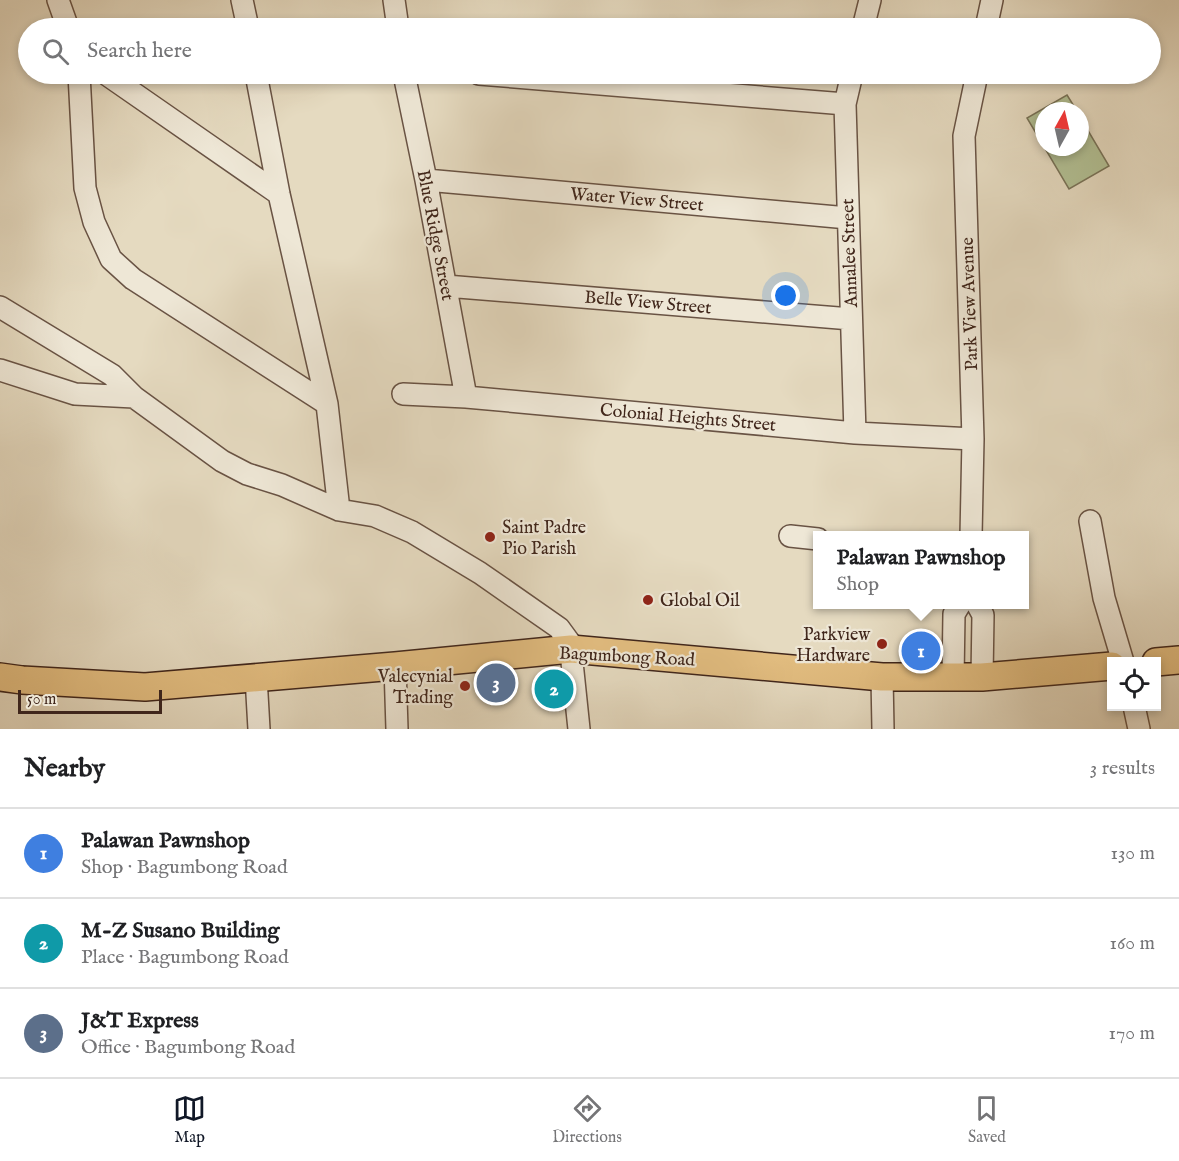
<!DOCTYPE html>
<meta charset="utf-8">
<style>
:root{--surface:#fff;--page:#f6f6f6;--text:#202124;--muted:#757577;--line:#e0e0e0;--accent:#111827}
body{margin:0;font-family:"IM FELL English",serif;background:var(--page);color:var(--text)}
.controls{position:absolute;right:18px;bottom:18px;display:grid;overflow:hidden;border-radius:0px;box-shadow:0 3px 9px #0003}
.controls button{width:54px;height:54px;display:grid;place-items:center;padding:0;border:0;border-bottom:2px solid var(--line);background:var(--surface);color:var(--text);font:30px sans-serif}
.compass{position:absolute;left:1035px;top:102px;width:54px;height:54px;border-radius:50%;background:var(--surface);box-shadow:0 3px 9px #0003;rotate:8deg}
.scale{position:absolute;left:18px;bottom:15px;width:144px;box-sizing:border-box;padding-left:6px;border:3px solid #40261b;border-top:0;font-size:16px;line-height:21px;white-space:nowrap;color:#40261b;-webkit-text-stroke:4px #eee7d6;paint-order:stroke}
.you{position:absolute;left:786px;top:296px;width:21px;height:21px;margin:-15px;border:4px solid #fff;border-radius:50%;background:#1a73e8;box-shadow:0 0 0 9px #1a73e833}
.badge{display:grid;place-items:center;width:39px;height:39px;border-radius:50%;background:var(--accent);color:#fff;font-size:20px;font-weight:700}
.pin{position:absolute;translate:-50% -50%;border:3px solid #fff;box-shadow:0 2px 6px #0006}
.popup{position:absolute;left:813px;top:531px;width:216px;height:78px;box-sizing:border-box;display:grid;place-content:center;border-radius:0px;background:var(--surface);filter:drop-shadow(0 2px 4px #0005);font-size:20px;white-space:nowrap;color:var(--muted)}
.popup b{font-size:22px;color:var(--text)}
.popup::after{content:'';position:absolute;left:50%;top:100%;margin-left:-12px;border:12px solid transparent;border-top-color:var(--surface)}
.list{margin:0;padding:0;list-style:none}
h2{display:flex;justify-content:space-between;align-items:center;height:78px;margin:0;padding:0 24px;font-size:26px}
h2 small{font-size:20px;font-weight:400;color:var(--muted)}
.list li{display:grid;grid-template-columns:39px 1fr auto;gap:18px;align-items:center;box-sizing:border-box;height:90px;padding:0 24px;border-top:2px solid var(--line)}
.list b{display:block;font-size:22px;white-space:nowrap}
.list p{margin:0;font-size:20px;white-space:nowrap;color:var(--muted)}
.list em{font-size:20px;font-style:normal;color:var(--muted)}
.icon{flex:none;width:33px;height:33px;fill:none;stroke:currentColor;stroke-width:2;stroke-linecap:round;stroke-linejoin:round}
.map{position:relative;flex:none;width:1179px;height:729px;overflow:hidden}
.search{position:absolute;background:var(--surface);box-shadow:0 3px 9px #0003;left:18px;right:18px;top:18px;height:66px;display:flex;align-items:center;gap:15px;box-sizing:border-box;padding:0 21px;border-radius:33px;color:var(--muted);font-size:22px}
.sheet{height:348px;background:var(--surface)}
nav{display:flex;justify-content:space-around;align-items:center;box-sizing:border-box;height:84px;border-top:2px solid var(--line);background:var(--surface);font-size:16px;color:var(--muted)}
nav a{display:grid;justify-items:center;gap:3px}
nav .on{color:var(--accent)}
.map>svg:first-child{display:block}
</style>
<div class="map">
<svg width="1179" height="729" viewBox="0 0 1179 729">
<rect width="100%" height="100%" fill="#e5dac0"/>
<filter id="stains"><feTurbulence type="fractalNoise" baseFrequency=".00333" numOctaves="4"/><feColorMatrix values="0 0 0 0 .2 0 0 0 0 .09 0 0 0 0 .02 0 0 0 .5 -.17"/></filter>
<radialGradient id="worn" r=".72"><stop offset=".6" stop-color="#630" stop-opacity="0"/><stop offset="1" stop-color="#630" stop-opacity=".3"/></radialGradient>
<path fill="#b2c094" stroke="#797358" stroke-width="1.5" d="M1067,95L1077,111H1044V147H1080V117L1109,166L1069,189L1027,118Z"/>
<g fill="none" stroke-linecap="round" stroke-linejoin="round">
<defs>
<path id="minor" d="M58,0L68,28
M242,0L248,28
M394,0L398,28
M863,28L870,0
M986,28L992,0
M79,74L85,188L94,222L111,259L133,279L327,404
M106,74L279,194
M256,74L279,194L327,404L339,510
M404,74L426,180L466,397
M479,74L845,104
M852,74L845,104L855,433
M426,180L848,218
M446,286L851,319
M0,307L112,375L134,397L222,461L247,474L282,485L339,510L375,516L412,532L480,573L559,628L570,643L579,729
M0,370L75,394L134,397
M403,394L466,397L855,433L973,439
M1090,521L1104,598L1123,662
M790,536L818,539
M971,536L973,439L964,136L977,74
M977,604L983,615L982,677
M395,666L397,729
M256,677L259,729
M882,677L883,729
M953,678L954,614L960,604
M1134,706L1139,729"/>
<path id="major" d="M1156,662L1179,660
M0,677L22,680L145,687L395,666L571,649L882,677H982L1112,666"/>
</defs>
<use href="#minor" stroke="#695344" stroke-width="24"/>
<use href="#major" stroke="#40261b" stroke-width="30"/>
<use href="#minor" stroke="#eee7d6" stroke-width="21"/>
<use href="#major" stroke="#e2bd80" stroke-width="27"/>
</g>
<g fill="#8f2418" stroke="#eee7d6" stroke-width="2">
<circle cx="490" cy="537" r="6"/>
<circle cx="648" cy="600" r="6"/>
<circle cx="882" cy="644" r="6"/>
<circle cx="465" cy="686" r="6"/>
</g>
<g text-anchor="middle" stroke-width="4.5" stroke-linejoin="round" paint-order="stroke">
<g font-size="18" fill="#40261b" stroke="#eee7d6">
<text transform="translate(637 199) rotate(5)" y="6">Water View Street</text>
<text transform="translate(436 235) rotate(79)" y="6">Blue Ridge Street</text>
<text transform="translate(849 253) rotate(-92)" y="6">Annalee Street</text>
<text transform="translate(648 302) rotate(5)" y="6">Belle View Street</text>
<text transform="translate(969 304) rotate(-92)" y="6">Park View Avenue</text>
<text transform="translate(688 417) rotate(5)" y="6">Colonial Heights Street</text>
<text transform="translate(627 656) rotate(3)" y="6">Bagumbong Road</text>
</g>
<g font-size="18" fill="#40261b" stroke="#eee7d6" text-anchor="start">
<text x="502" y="533">Saint Padre<tspan x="502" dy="21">Pio Parish</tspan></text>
<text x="660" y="606">Global Oil</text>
<text x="870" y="640" text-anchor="end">Parkview<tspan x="870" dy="21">Hardware</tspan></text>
<text x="453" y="682" text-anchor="end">Valecynial<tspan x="453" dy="21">Trading</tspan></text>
</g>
</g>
<rect width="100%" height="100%" filter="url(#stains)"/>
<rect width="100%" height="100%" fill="url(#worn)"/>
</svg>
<div class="controls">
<button><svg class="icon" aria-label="locate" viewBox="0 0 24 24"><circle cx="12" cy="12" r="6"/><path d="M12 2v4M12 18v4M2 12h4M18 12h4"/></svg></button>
</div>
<svg class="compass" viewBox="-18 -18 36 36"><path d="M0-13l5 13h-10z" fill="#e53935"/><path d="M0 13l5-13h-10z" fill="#757577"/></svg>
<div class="scale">50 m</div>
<div class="you"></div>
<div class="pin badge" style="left:921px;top:651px;background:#3f7fe0">1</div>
<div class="popup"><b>Palawan Pawnshop</b>Shop</div>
<div class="pin badge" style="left:554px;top:689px;background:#0f9aa8">2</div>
<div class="pin badge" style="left:496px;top:683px;background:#5c6f8a">3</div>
<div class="search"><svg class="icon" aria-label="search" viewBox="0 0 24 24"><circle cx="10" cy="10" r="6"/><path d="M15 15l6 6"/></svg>Search here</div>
</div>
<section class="sheet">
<h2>Nearby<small>3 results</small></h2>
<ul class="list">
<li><span class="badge" style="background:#3f7fe0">1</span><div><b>Palawan Pawnshop</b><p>Shop · Bagumbong Road</p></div><em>130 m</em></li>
<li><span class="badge" style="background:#0f9aa8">2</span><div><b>M-Z Susano Building</b><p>Place · Bagumbong Road</p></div><em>160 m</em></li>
<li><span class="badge" style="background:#5c6f8a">3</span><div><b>J&amp;T Express</b><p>Office · Bagumbong Road</p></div><em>170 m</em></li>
</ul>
</section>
<nav>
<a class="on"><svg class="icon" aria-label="map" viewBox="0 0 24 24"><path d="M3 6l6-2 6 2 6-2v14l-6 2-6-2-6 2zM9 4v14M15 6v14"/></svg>Map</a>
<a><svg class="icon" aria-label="directions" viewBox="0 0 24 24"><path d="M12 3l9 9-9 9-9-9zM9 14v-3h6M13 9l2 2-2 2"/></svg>Directions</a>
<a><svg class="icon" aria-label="saved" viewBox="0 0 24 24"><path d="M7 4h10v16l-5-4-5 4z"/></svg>Saved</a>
</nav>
